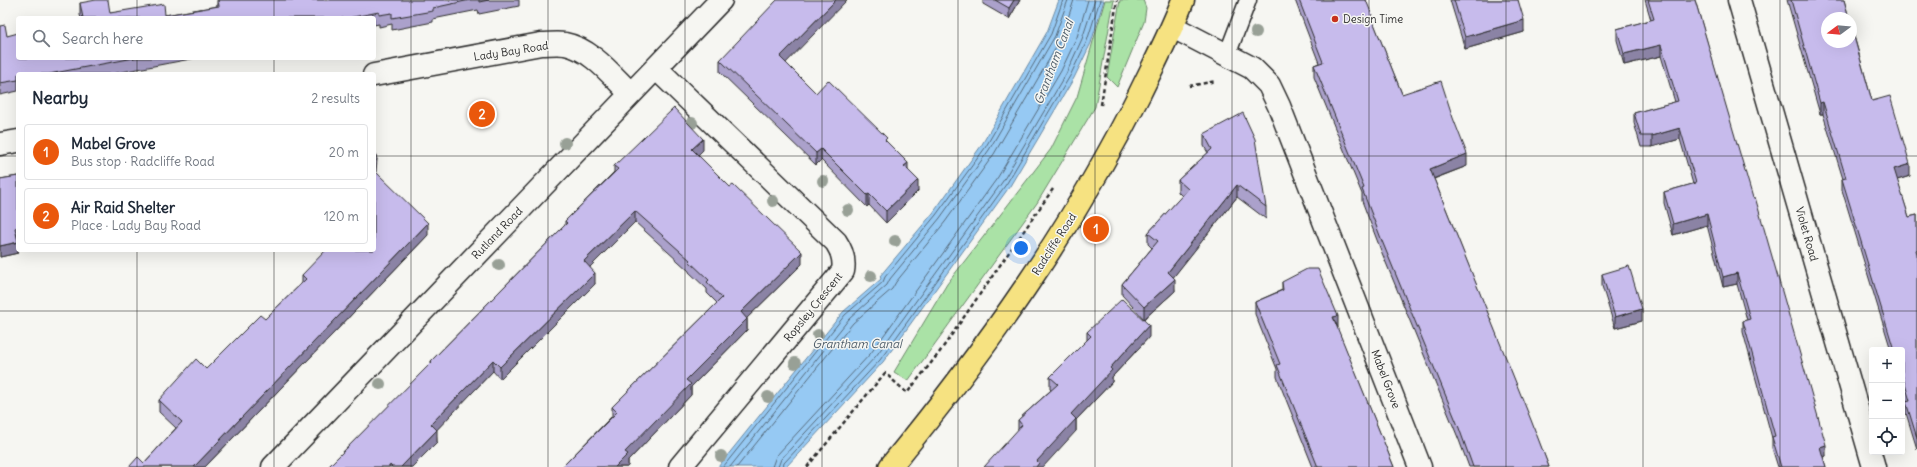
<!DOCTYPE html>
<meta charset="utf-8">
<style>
:root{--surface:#fff;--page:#f6f6f7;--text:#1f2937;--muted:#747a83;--line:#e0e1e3;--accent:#ea580c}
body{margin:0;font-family:Delius,sans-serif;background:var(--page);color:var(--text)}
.controls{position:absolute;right:12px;bottom:12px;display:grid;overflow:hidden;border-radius:4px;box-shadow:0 4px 16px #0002}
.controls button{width:36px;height:36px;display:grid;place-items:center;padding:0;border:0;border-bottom:1px solid var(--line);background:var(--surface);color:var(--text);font:20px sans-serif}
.compass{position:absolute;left:1821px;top:12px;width:36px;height:36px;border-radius:50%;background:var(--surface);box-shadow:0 4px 16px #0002;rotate:254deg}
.you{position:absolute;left:1021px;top:248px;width:14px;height:14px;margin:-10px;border:3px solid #fff;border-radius:50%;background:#1a73e8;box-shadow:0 0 0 6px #1a73e833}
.badge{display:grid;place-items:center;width:26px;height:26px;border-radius:50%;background:var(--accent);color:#fff;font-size:13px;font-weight:700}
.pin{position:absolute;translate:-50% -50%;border:2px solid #fff;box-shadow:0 1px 4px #0006}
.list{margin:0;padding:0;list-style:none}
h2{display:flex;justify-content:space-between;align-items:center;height:52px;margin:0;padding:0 16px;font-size:17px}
h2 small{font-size:13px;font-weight:400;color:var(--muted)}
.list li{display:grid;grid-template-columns:26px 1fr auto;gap:12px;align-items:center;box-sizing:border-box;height:56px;margin:0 8px 8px;padding:0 8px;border:1px solid var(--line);border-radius:4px}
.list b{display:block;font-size:15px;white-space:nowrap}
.list p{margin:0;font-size:13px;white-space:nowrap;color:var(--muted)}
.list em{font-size:13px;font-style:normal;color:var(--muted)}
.icon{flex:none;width:22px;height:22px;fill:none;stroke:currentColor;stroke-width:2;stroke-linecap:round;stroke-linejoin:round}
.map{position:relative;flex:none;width:1917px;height:467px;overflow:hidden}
.search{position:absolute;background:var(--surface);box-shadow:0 4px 16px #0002;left:16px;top:16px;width:360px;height:44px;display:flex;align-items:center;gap:10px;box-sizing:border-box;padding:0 14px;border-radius:4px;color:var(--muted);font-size:15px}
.panel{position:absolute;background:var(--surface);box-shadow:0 4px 16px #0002;left:16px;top:72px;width:360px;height:180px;border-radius:4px}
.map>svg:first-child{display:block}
</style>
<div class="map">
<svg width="1917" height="467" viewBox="0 0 1917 467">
<rect width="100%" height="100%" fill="#f6f6f2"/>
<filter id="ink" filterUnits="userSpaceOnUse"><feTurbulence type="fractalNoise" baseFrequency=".025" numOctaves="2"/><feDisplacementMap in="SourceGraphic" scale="8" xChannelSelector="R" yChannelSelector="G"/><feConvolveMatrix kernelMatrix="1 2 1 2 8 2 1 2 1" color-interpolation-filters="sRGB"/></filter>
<g filter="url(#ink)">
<path fill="#aae2a6" stroke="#6a8668" d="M1105,0H1114L1095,107L1037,203L908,381L894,372L947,284L1051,149L1077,97Z
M1120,0H1143L1146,8L1144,22L1117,87L1107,77Z"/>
<path fill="#96c9f3" stroke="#6b8aa3" d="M1059,0H1104L1091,43L1074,78L1010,186L883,362L786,467H718L843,312L881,279L880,276L933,213L981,146L1047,32Z"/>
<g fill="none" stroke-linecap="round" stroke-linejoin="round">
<path stroke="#566a7b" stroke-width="1" d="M723,467L845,315L883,282L885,277L936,215L985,148L1051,34L1063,0
M730,467L849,319L887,285L890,279L940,218L989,150L1055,36L1068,0
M737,467L853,323L892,289L896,282L945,222L994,154L1061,39L1074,0
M772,467L776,456L871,353L998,177L1061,71L1077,37L1088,0
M778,467L781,459L876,356L1003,181L1066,74L1082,39L1095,0
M783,467L784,463L880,360L1007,183L1070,76L1087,41L1100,0"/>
<defs>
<path id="service" d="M1227,55L1248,0"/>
<path id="minor" d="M1739,0L1874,467
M1173,27L1252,68L1269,85L1279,106L1420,467
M656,68L836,242C842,251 845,260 843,271L680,467
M374,75L541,44C549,44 558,43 565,44C592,49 613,77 631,94
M0,144L18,141
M273,467L721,0"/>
<path id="trunk" d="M890,467C985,351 1073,228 1140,93C1155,62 1171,32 1183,0"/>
</defs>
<use href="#service" stroke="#2b2b2b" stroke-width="19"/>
<use href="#minor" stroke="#2b2b2b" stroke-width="25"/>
<use href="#trunk" stroke="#2b2b2b" stroke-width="25"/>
<path stroke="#2b2b2b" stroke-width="2.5" stroke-dasharray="4 3" stroke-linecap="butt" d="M1189,86L1216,81
M1101,105L1117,0
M807,467L885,373L907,393L939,353L1053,189"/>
<use href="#service" stroke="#f6f6f2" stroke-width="16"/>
<use href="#minor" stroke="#f6f6f2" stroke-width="22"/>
<use href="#trunk" stroke="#f6e281" stroke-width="22"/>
</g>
<g fill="#98a096">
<circle cx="1256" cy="32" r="6"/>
<circle cx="692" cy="123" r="6"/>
<circle cx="565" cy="143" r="6"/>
<circle cx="823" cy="181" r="6"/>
<circle cx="773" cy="201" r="6"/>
<circle cx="848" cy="210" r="6"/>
<circle cx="895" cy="241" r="6"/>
<circle cx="499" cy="265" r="6"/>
<circle cx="871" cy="276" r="6"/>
<circle cx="818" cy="335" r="6"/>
<circle cx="795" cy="363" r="6"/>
<circle cx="380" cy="384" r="6"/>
<circle cx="768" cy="397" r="6"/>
<circle cx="721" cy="456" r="6"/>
</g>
<path fill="#aba1cb" stroke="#2b2b2b" d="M217,0H519V6L479,14L478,10L433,19V22L392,30V24L379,27V24L374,25V18H81L80,15V3L110,13L165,15L217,6Z
M983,0H1020L1009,19L983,4Z
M1295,0H1366L1372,19L1402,94L1467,166L1434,179L1549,467H1469L1459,440L1382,253L1362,201V194L1314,77V65L1319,63Z
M1450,0H1518L1524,32L1465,49Z
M1645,0H1695L1826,456L1823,457L1826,467H1778L1772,448V438L1743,332V321L1747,320L1737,284L1723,287L1707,225L1673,235L1664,203V192L1693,184L1680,139L1652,147H1641L1634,123V113L1675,102L1661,56L1624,65L1617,40V29L1651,20Z
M1787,0H1844L1872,101L1910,176L1897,180L1909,217L1917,215V449L1906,413V402H1907L1902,386V350H1891L1842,190V179H1843L1823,114H1820Z
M0,26L7,36L18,58H196L111,74H18V91L0,95Z
M720,60L786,63L816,93L887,142L908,170L918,191L886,223L869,205L867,207L821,160L816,165L720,72Z
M1204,134L1266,207V219L1237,197L1173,277L1175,291L1144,319L1122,295V284L1152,248L1148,244V233L1182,196L1178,192V180L1208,153L1204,146Z
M374,147L377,160L376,172L428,235L205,467H129L144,463L176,428L159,412V400L206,369L265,319L302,283V275L374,250Z
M703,150L698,155L802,264L747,318V330L691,387V395L628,461V466L627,467H562L612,416V407L717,303L707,293V289L689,272V271L635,222L590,267L595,284L500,379L493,371L436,430L437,442L412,467H328L431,364V361L565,225V221L614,172V166Z
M18,176V253L0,257V179Z
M1602,274L1642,321L1615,328L1602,286Z
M1282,282L1337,328L1394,467H1313L1277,377V369L1255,314V302L1282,290Z
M1087,332L1149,337L1112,377V382L1076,420V431L1018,430V420L1051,390L1050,389V377L1087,341Z"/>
<path fill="#8b83a5" stroke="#2b2b2b" d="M836,0H847L780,69V57Z
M1014,0H1020L1009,19V8Z
M1524,20V32L1465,49V37Z
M1661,45V56L1624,65V54Z
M1823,102V114H1820V103Z
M1680,128V139L1652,147V136Z
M703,139V150L692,161V149Z
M821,149V160L816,165V153Z
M1467,154V166L1430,180V169Z
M908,163V174L904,166Z
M1910,164V176L1894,181V169Z
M918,180V191L886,223V211Z
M1237,185V197L1168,284V272Z
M869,194V205L867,207V195Z
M635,211V222L584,273V261Z
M1707,214V225L1673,235V224Z
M428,223V235L205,467H194Z
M18,242V253L0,257V246Z
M802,252V264L741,324V312Z
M595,273V284L500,379V367Z
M1737,273V284L1723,287V277Z
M1175,279V291L1144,319V307Z
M1642,309V321L1615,328V317Z
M1338,316V328L1333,317Z
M747,319V330L691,387V395L628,461V466L627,467H615L625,452L686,380Z
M1149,325V337L1112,377V382L1076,420V431L1043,467H1036L1037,461L1071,414L1110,368Z
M493,360V371L431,436V424Z
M437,430V442L412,467H401Z
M1826,445V456L1820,458V447Z"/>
<path fill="#c7bbec" stroke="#2b2b2b" d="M96,0H108L110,13L164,4L165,15L219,6L218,0H470L433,8V11L392,18V13L379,15V12L348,18H83L80,3Z
M479,0H489L479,2Z
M777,0H836L780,57L816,93L828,80L887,138L885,140L908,163L904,166L918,180L886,211L869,194L867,195L821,149L816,153L720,60Z
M995,0H1014L1009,8Z
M1299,0H1366L1372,15L1371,16L1402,94L1441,81L1453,118L1467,154L1430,169L1531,420L1549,467H1473L1459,428L1382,241L1362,189L1364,188L1314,65L1323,62Z
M1454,0H1518L1524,20L1465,37Z
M1648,0H1695L1753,198L1755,197L1826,445L1820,447L1826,467H1781L1772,437L1775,436L1743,321L1750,319L1737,273L1723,277L1707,214L1673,224L1664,192L1696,183L1680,128L1652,136H1641L1634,113L1678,101L1661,45L1624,54L1617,29L1654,19Z
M1791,0H1844L1849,18H1827V42H1851V26L1872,101L1890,96L1910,164L1894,169L1909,217L1917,215V249L1916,250L1917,254V438L1906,402L1910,401L1902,374V350H1894L1842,179L1846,178L1823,102L1820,103Z
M5,25L7,36L18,33V58H134L49,74H18V80L0,83V26Z
M674,108L703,139L692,149L730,187L733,185L802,252L741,312L747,319L686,380L691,384L625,452L628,454L615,467H562L617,412L612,407L722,298L707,282L709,280L689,261L690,260L635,211L584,261L595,273L500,367L493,360L431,424L437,430L401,467H392L390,465L389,467H328L432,362L431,361L567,223L565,221L618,169L614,166Z
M1243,113L1255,139L1266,207L1237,185L1168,272L1175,279L1144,307L1122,284L1158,241L1148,233L1188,189L1178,180L1212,149L1204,134Z
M374,147L377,160L374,161Z
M374,170L428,223L194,467H129L138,457L144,463L182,422L159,400L196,359L206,369L260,315L265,319L306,279L302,275L326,250H374Z
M18,176V227L15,228L18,242L0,246V179Z
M1629,266L1642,309L1615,317L1602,274Z
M1307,269H1318L1338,316L1333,317L1394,467H1318L1277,365L1280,364L1255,302L1283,290L1282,282Z
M1122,299L1149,325L1110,368L1112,370L1071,414L1076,419L1037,461L1039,463L1036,467H984L1022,425L1018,420L1058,384L1050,377L1091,336L1087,332Z"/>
</g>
<path fill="none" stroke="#2b2b2b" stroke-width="1" stroke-opacity="0.55" d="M137,0V18M274,0V18M411,0V467M548,0V467M685,0V467M822,0V467M958,0V467M1095,0V467M1232,0V467M1369,0V467M1506,0V467M1643,0V467M1780,0V467M137,58V74M274,58V74M0,156H18M374,156H1917M137,250V467M274,250V467M0,311H1917"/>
<circle fill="#c8321e" stroke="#f6f6f2" stroke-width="1.5" cx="1335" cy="19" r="4"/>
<g text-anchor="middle" stroke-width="3" stroke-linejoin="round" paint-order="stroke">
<g font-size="11" fill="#2b2b2b" stroke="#f6f6f2" text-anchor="start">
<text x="1343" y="23">Design Time</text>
</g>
<g font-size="11" fill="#2b2b2b" stroke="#f6f6f2">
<text transform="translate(511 51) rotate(-9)" y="4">Lady Bay Road</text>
<text transform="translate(497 233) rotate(-46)" y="4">Rutland Road</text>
<text transform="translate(1807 234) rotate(74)" y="4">Violet Road</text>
<text transform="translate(1054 244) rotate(-57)" y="4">Radcliffe Road</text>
<text transform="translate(813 307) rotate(-51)" y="4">Ropsley Crescent</text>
<text transform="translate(1386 379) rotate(69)" y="4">Mabel Grove</text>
</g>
<g font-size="12" font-style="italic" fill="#4b5a67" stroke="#f6f6f2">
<text transform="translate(1054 62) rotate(-69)" y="4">Grantham Canal</text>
<text x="857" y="348">Grantham Canal</text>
</g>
</g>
</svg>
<div class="controls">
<button>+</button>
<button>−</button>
<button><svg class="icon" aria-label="locate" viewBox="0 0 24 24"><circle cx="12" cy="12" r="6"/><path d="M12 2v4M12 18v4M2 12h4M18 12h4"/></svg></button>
</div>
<svg class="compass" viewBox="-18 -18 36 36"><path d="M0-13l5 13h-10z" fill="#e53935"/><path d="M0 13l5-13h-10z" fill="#747a83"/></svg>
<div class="you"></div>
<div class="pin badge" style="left:1096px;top:229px">1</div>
<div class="pin badge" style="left:482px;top:114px">2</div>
<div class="search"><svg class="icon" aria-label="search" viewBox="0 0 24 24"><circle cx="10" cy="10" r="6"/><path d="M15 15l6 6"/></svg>Search here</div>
<section class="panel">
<h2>Nearby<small>2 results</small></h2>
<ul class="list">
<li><span class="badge">1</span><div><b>Mabel Grove</b><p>Bus stop · Radcliffe Road</p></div><em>20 m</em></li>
<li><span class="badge">2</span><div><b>Air Raid Shelter</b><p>Place · Lady Bay Road</p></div><em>120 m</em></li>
</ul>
</section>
</div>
